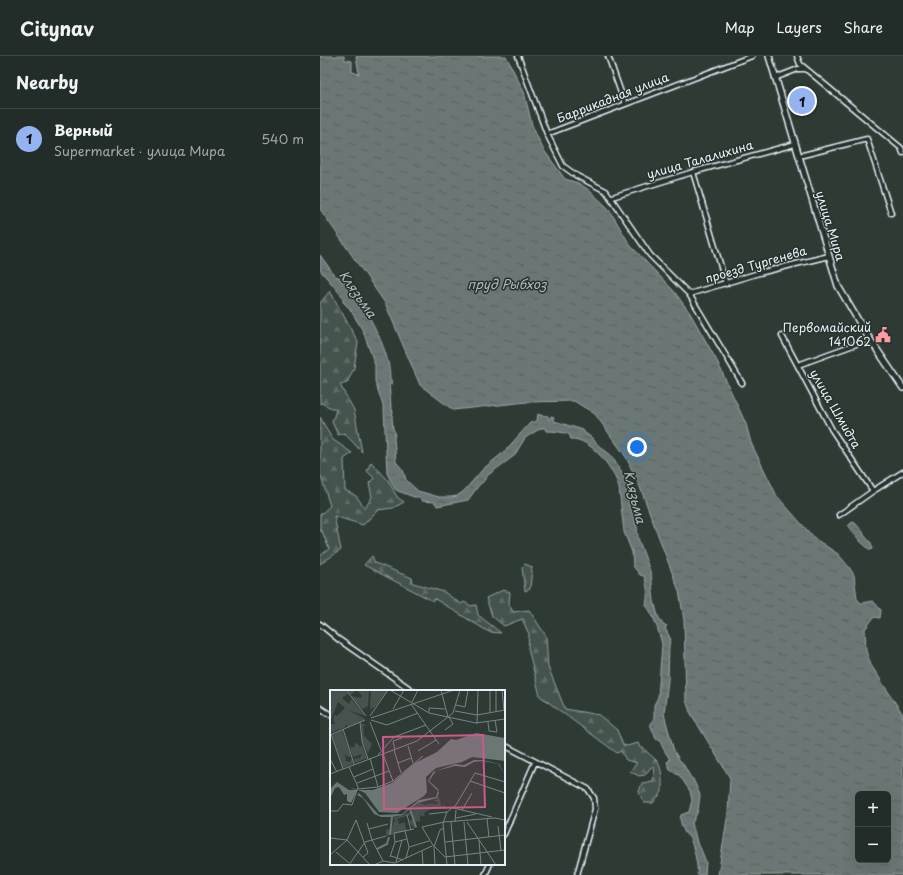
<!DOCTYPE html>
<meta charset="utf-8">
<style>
:root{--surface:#222c28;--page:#2e3834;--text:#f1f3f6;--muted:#a2a7a8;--line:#3f4845;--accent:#95b2f1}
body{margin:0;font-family:"Playpen Sans",sans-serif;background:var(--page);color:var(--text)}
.controls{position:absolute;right:12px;bottom:12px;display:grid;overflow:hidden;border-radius:6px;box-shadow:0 4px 16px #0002}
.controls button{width:36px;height:36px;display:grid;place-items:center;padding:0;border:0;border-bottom:1px solid var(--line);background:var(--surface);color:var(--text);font:20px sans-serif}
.you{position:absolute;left:317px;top:391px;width:14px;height:14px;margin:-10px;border:3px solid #fff;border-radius:50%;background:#1a73e8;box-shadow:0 0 0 6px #1a73e833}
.badge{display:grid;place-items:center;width:26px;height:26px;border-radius:50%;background:var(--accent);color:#111;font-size:13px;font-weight:700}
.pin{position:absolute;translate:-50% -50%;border:2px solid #fff;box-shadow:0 1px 4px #0006}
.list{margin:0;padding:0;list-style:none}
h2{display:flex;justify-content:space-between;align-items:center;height:52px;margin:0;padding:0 16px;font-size:17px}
h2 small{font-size:13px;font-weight:400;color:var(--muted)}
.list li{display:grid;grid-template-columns:26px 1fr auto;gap:12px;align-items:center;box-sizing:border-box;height:60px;padding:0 16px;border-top:1px solid var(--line)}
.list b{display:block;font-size:15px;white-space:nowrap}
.list p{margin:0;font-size:13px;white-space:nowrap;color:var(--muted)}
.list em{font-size:13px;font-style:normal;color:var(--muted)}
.map{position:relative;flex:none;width:583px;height:819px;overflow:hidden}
header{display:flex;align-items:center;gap:24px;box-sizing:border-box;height:56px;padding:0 20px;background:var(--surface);border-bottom:1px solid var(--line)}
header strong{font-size:19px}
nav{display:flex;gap:22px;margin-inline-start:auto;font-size:14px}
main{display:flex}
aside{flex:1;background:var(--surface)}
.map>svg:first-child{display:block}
</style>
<header>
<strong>Citynav</strong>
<nav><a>Map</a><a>Layers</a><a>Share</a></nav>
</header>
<main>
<aside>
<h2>Nearby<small></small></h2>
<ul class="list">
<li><span class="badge">1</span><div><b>Верный</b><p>Supermarket · улица Мира</p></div><em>540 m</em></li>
</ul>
</aside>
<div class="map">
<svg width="583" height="819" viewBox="0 0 583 819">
<defs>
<pattern id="forest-firs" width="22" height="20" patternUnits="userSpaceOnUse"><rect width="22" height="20" fill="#45524e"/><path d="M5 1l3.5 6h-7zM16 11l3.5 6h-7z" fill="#606b68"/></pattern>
<pattern id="water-ripples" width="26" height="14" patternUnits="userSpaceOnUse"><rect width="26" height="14" fill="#6b7775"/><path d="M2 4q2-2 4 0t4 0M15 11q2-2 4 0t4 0" fill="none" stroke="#586060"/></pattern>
</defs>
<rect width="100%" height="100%" fill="#2e3b35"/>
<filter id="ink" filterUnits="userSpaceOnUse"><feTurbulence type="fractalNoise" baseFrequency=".025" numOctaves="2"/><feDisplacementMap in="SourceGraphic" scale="8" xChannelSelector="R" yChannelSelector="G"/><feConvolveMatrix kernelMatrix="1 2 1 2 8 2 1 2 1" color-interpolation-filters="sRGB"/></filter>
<g filter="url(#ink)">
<path fill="url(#forest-firs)" stroke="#96a2a3" d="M10,235L38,286L34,312L27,327L20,329L34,354L42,396L24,377L18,379L12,366L16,354L1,347L0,348V247Z
M0,361L12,383L32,397L24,403L25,434L36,440L45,452L52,441L49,427L54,422L47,415L51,406L68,424L77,441L84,446L73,452L58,454L43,469L14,460L21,494L0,508V500L9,493L2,475H0V459L10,450L0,417Z
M52,500L55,507L92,522L93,527L124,536L141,548L144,546L151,550L156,549L158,559L181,577L169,576L115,543L113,545L44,509Z
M205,508L212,511L210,533L205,535L202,511Z
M183,534L190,536L189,548L193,556L209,554L226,580L228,611L245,653L279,659L297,674L303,689L307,690L318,687L320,692H324C327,697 331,699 336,704C343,712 342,726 342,736L333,747H324L319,736L322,727L333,725L335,711H331L325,719L319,720L310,715L317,707L306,704L301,695L297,697L220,640L208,592L209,578L202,563L184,570L172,560L166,542Z"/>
<path fill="url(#water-ripples)" stroke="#9da8a9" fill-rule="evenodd" d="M0,0H24L25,4L32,5V16L39,18L36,0H186L204,36L212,69L223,93L245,123L258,127L269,134L289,153L310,189L353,234L370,257L397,305L426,368L431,387L457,440L494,482L518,498L529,511L534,519L537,543L541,547L553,545L561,554L560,562L554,561L545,573L546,595L551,609L582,657L583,662V819H398L408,757L410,722L370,656L366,644L364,564L359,535L320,431L306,401L275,358L254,345L207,346L133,354L100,329L65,247L0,153ZM538,738H568V804H538Z
M0,199L15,220L19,221L22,226L25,225L29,231H32L36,239L39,240C40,245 44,249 46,254C56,275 70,298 70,323L72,325V328H69L71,350L73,356L72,361L73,373L75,376L74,383L76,406L83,414L86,424L98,435L119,441H131L137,440L144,435L163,413L184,396L210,367L217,365L218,358L220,359L228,360V363H230L231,360L234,361L233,363L234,365L263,374L265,377L272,382L279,390L291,399L303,419L308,435V445L317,471L318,482L331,518L334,545L338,560L343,569L347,570L345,572L351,584L349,589L348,624L344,658L354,695L360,705L362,706L371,722L373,723L380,739L378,755L372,767L378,790L380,791L386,806L385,819H377C379,812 373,787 369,781C368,780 366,779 365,777C362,772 359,763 361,759L369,756L372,744L370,735L360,720L350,714L347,706L350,704C346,696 342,693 340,683L338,684L336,683L330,668L334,662V649L338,641L342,588C338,574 335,561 326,549C328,539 328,530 324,520L320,519L313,510L312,496L304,476L299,432C295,414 271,382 251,383L249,378C241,376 234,375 226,375L225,372H221L205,382L194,400L168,419L163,426L159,429L148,444L117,450L115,446L102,445L98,441H94L78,435L75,433L67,417L64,353L55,325V309L43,275L30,253L23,246V241L0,214Z
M532,466L535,467L544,477V479L551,487L553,493L550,494L541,486L528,470Z"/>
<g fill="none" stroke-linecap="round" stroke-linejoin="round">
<defs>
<path id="minor" d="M198,0L227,78L243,110L257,120L286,135L330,199L369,238L422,327
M288,0L305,48
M477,0L480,8L581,92L583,97
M455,22L478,13H485
M227,78L432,0
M479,100L547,83L571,157
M373,116L406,228
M292,141L373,116L475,88
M369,238L439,217L509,200
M462,280L512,374L553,435
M478,309L550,283
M519,459L553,435L583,416
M0,568L18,583L93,635
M0,652L11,659
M184,689L268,733L274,742L275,753L257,819
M184,778L215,706
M165,819L170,808"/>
<path id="tertiary" d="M449,0L518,230L545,276L583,332"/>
</defs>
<use href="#minor" stroke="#e8f1f8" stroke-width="7"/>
<use href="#tertiary" stroke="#e8f1f8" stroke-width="8"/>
<use href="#minor" stroke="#26332d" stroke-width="4"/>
<use href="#tertiary" stroke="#26332d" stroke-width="5"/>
</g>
</g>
<defs>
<symbol id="civic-bare" viewBox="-9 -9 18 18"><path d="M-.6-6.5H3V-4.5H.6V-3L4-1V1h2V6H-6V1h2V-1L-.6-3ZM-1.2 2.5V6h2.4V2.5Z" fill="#ff9aa2" stroke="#26332d" stroke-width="2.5" paint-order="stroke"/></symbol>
</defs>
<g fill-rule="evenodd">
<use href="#civic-bare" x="552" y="268" width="22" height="22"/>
</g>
<g text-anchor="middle" stroke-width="3" stroke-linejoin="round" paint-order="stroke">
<g font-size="12" fill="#e8f1f8" stroke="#26332d">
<text transform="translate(293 42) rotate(-21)" y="4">Баррикадная улица</text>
<text transform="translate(380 104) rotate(-16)" y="4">улица Талалихина</text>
<text transform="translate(510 170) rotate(73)" y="4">улица Мира</text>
<text transform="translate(436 209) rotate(-16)" y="4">проезд Тургенева</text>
<text transform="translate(515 353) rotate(60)" y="4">улица Шмидта</text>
</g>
<g font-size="12" fill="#e8f1f8" stroke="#26332d" text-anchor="end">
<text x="551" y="276">Первомайский<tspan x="551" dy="14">141062</tspan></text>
</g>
<g font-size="13" font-style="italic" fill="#b0babd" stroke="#26332d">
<text x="187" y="233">пруд Рыбхоз</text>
<text transform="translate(38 238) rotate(55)" y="5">Клязьма</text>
<text transform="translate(315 441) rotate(76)" y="5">Клязьма</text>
</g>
</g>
<g transform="translate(10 634)">
<rect width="175" height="175" fill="#2e3b35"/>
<path d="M0,0H14L18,4L12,8L19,14L21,9L35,26L16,19L34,28V30L18,37L15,34L16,37L0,43L1,34H6L3,31L4,25L7,26L15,18L8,12L0,32ZM17,0H39L38,16L32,19L21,6L31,8L32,6L27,0L21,5ZM41,0H58L45,17L40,19ZM31,33L37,36H33L34,46L42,54L38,63L32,51ZM12,40L21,66L18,67L15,64L16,71L19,72L22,69L23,74L13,78L2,45ZM26,52L30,57L32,55L37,68L25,73L24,69L30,68L32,64L23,67L20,57H24ZM109,107L111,116L115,115L116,117L117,122L115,117L98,120L94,123L95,127L90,125V132L85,131L87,138H84L80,133L79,129L82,131L81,125L67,129L69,134L75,132L76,141L56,146V140L62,139L59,136L62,137L64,131L66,132L63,128L82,121L83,117L89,113L95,115L103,113L98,118L103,114L107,115L109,112L104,111Z" fill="#45524e"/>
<path d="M146,43L175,48V71L142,67L132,72L106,78L96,87L97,102L94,106L67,123L49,122L35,103L28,100H43L62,93L85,73L107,62L121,49L126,50ZM144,70H153L169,74L175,84L168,74L153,71L144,72L135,77L125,76L106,81L99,91L108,99L109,103L107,108L88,113L72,125L62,127H51L44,124L33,108L27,105L29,103L49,125L72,124L89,110L106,107L108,101L98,91L103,82L125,74L134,75ZM7,92L19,100H25L20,97L27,100L21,113L17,111V104L14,105L9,97L5,98L0,109V99Z" fill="#6b7775"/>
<path fill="none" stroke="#6b7775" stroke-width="2" d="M80,119L86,137M60,145L62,126M47,159L57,154L59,147"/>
<path fill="none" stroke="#788483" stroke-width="1" d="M16,0L36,26M60,0L99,23L146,33L175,29M111,0L118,27M166,0V21M172,0L174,20M82,12L88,0M81,14L109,54M126,15L135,17L138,0M63,19L74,0M125,21L147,25L175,20M99,22V18L115,19M160,22V0M40,26L58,0M41,28L124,0M41,30L57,35L88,23M30,32L32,51L38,69M40,32L51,60M158,32L159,41L167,42L165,30M147,34L148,0M13,39L24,74M115,40L123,34L119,27M1,44L13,79M0,45L35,30M78,56L83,73M64,60L71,83M65,60L63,51L72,48M88,61L106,50M53,64L63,91M48,65L64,47L96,35M40,68L48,97M0,69L7,82M68,73L81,68M0,84L87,51L123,23L130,0M24,87L43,79M140,91L175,103M27,93L59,81M28,99L48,97L63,91L93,66M123,118L132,120L142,103M132,120L162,127M0,121H8L13,114L22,115L28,97L19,77M117,122L126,115L145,83L175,92M117,122L113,133L117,175M99,124L117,122M77,125L81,140M126,128L146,124M157,129L159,147M121,132L125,175M125,132L126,120M134,132L138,175M137,132L166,175M37,133L42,150L53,171M168,136L171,161M39,139L58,134M75,141L79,157L76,168M0,148L17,150L40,175M149,150L151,175M35,152L56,146M65,152L77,149M115,152L175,145M79,157L99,151M104,157L92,137L114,132L165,128L175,130M105,157L115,167L175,160M92,161L93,175M6,162L19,173M0,165L17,150L26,130L38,163L33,167M61,166L73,170M60,167L65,152L64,143L84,139M66,172L72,150M19,175L35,152M44,175L53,171L65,173L102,156M105,175L104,157L110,140L114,138"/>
<path fill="#cd598a" fill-opacity="0.15" stroke="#cd598a" stroke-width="2" d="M153,45L155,117L54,119L53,47Z"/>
<rect width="175" height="175" fill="none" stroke="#e8f1f8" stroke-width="2"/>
</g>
</svg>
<div class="controls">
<button>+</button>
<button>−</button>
</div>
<div class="you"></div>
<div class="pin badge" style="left:482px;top:45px">1</div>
</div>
</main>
